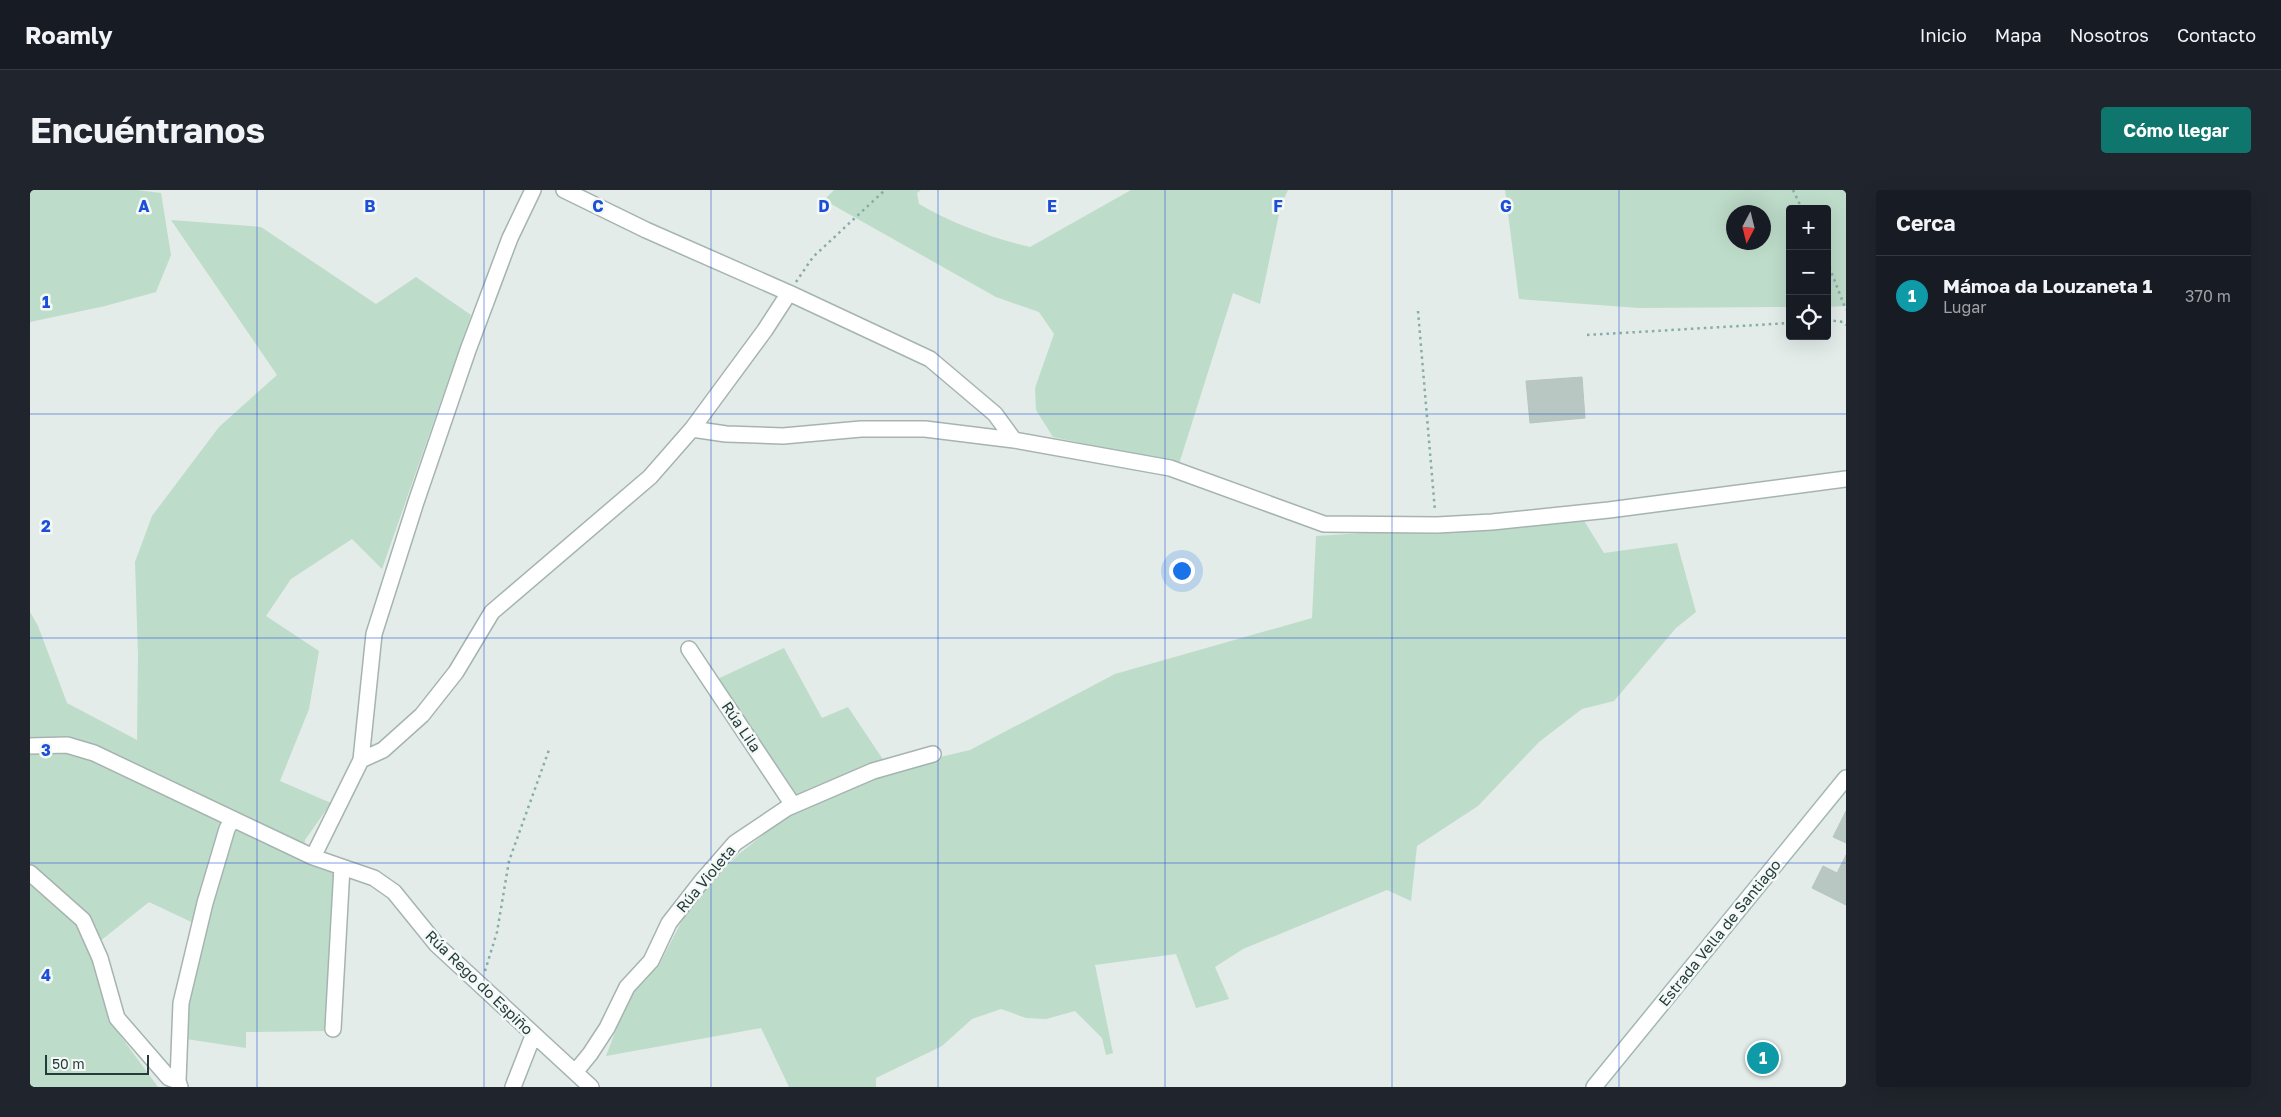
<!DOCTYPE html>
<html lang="es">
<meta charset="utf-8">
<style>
:root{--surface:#171b24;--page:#20242c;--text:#f1f3f6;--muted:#9ea1a6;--line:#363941;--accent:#0f766e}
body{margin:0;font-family:"Golos Text",sans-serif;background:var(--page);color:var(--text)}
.controls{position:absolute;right:15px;top:15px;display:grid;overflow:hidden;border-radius:5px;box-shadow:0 5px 20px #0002}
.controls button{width:45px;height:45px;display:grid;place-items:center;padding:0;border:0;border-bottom:1px solid var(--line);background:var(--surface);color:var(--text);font:25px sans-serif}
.compass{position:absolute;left:1696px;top:15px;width:45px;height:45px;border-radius:50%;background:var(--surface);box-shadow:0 5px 20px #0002;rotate:187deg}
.scale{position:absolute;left:15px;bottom:12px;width:104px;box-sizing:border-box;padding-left:5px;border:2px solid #243c39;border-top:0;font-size:14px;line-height:18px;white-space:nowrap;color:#243c39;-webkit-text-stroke:4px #f4f9f7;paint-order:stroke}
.you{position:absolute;left:1151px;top:380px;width:18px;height:18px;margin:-12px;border:4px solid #fff;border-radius:50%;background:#1a73e8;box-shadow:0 0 0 8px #1a73e833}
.badge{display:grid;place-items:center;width:32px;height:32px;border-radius:50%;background:var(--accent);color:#fff;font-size:16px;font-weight:700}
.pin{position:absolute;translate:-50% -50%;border:2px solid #fff;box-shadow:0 1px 5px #0006}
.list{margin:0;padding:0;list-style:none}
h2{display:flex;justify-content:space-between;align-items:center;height:65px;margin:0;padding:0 20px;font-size:21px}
h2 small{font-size:16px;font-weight:400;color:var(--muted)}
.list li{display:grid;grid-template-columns:32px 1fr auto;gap:15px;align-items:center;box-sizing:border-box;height:80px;padding:0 20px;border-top:1px solid var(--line)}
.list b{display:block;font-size:19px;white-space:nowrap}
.list p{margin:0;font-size:16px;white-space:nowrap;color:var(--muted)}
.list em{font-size:16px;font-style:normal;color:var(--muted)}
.icon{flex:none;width:28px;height:28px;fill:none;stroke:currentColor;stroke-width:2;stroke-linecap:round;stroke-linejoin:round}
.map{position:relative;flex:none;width:1816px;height:897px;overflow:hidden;border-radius:5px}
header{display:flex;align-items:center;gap:30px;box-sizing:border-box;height:70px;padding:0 25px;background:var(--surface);border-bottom:1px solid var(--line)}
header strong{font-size:24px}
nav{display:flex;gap:28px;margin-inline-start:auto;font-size:18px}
.intro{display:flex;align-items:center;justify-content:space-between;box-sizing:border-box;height:120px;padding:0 30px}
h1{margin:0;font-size:35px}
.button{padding:12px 22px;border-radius:5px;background:var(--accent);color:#fff;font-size:18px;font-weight:700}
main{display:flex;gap:30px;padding:0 30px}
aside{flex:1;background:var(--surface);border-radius:5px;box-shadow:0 5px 20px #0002}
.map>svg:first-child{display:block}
</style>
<header>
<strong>Roamly</strong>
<nav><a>Inicio</a><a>Mapa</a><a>Nosotros</a><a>Contacto</a></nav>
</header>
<div class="intro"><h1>Encuéntranos</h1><a class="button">Cómo llegar</a></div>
<main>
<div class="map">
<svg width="1816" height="897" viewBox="0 0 1816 897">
<rect width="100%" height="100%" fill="#e3ece9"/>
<path fill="#bedcca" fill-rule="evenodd" d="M0,0H107L131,3L141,65L126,102L75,116L0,132Z
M804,0H891L887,3L889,14C923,34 962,48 1000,57L1101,0H1258L1251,15L1230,114L1203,103L1149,274L1023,247L1006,220L1005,198L1024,144L1009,122L966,107L794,10Z
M1475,0H1816V116L1797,117V19H1760V117L1609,118L1489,109ZM1734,22V52H1704V22Z
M141,30L231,37L346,114L386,87L441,125L352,379L322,349L261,389L236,426L289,461L279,519L250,591L301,613L275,650L272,672L305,677L297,841L216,842V858L149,848L172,737L119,712L59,760L84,837L128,897H0V422L8,436L37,513L107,550L108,465L105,372L122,326L189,237L247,185Z
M1553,329L1574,363L1647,353L1666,422L1646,438L1584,511L1552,519L1509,552L1448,616L1387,656L1381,711L1357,700L1213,759L1185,777L1199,809L1166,818L1146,764L1065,775L1083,863L1076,865L1072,848L1045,821L1016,829L996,828L971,819L942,829L912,856L846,888V897H759L731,838L576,866L599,806L629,775L660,715L709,664L764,620L681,492L754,458L792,528L818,517L854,571L889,572L940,560L1085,484L1282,428L1286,346Z"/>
<path fill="#b9c7c3" stroke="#b6c5c1" d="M1552,187L1555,228L1500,233L1496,191Z
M1816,621V653L1803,647Z
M1816,665V715L1782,698L1793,676L1807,683Z"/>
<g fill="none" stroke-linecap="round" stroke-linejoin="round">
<defs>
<path id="minor" d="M534,0L616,40L759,103L900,169L965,224L984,250
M662,239L696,244L753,246L831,239H895L984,250L1140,278L1294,334L1407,335L1462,332L1579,320L1816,289
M659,459L763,615
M0,556L37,555L64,563L283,667L344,688L364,702L407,755L561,897
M331,570L353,560L392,525L426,482L462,422L620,287L662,239L735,140L759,103
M283,667L331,570L344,444L386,312L438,160L480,48L503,0
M0,683L53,730L70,768L87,828L139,888L148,891L150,897
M303,839L312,677
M546,881L560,864L577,838L597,797L621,771L639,733L671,692L705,653L757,618L843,581L903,564
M148,891L151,813L175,713L197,639L202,630
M483,897L503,846"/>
<path id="secondary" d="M1564,897L1816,588"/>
</defs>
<use href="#minor" stroke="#a6b4b1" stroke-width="18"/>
<use href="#secondary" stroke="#a3b7b3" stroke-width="18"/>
<path stroke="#86ada7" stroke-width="2.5" stroke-dasharray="2.5 4" stroke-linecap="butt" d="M1763,0L1772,19
M1797,71L1816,120
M766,92L783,67L855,0
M1388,121L1405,321
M1797,130L1813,132L1816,135
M1557,145L1760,133
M455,781L467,742L479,671L520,557"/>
<use href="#minor" stroke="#fff" stroke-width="15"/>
<use href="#secondary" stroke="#fff" stroke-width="15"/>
</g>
<path fill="none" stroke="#1d4ed8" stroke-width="1" stroke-opacity="0.55" d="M227,0V897M454,0V897M681,0V897M908,0V897M1135,0V897M1362,0V897M1589,0V897M0,224H1816M0,448H1816M0,673H1816"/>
<g text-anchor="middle" stroke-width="5" stroke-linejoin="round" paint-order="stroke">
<g font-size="15" fill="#243c39" stroke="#f4f9f7">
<text transform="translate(711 537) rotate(56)" y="5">Rúa Lila</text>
<text transform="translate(676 689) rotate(-50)" y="5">Rúa Violeta</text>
<text transform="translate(1690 743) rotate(-51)" y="5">Estrada Vella de Santiago</text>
<text transform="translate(449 793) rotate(44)" y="5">Rúa Rego do Espiño</text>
</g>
</g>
<g font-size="16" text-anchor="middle" font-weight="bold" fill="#1d4ed8" stroke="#f4f9f7" stroke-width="5" stroke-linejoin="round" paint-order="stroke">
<text x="114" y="22">A</text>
<text x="340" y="22">B</text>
<text x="568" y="22">C</text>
<text x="794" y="22">D</text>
<text x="1022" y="22">E</text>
<text x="1248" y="22">F</text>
<text x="1476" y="22">G</text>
<text x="16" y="118">1</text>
<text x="16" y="342">2</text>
<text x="16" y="566">3</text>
<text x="16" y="791">4</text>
</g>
</svg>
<div class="controls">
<button>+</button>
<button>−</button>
<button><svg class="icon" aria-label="locate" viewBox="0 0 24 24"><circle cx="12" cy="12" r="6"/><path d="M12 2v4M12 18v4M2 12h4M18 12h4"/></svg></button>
</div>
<svg class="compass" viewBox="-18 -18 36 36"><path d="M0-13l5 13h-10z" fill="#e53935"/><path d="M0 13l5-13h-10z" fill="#9ea1a6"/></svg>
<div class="scale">50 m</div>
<div class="you"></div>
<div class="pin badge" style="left:1733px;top:868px;background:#0f9aa8">1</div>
</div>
<aside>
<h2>Cerca<small></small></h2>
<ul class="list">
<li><span class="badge" style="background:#0f9aa8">1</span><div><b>Mámoa da Louzaneta 1</b><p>Lugar</p></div><em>370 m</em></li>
</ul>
</aside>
</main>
